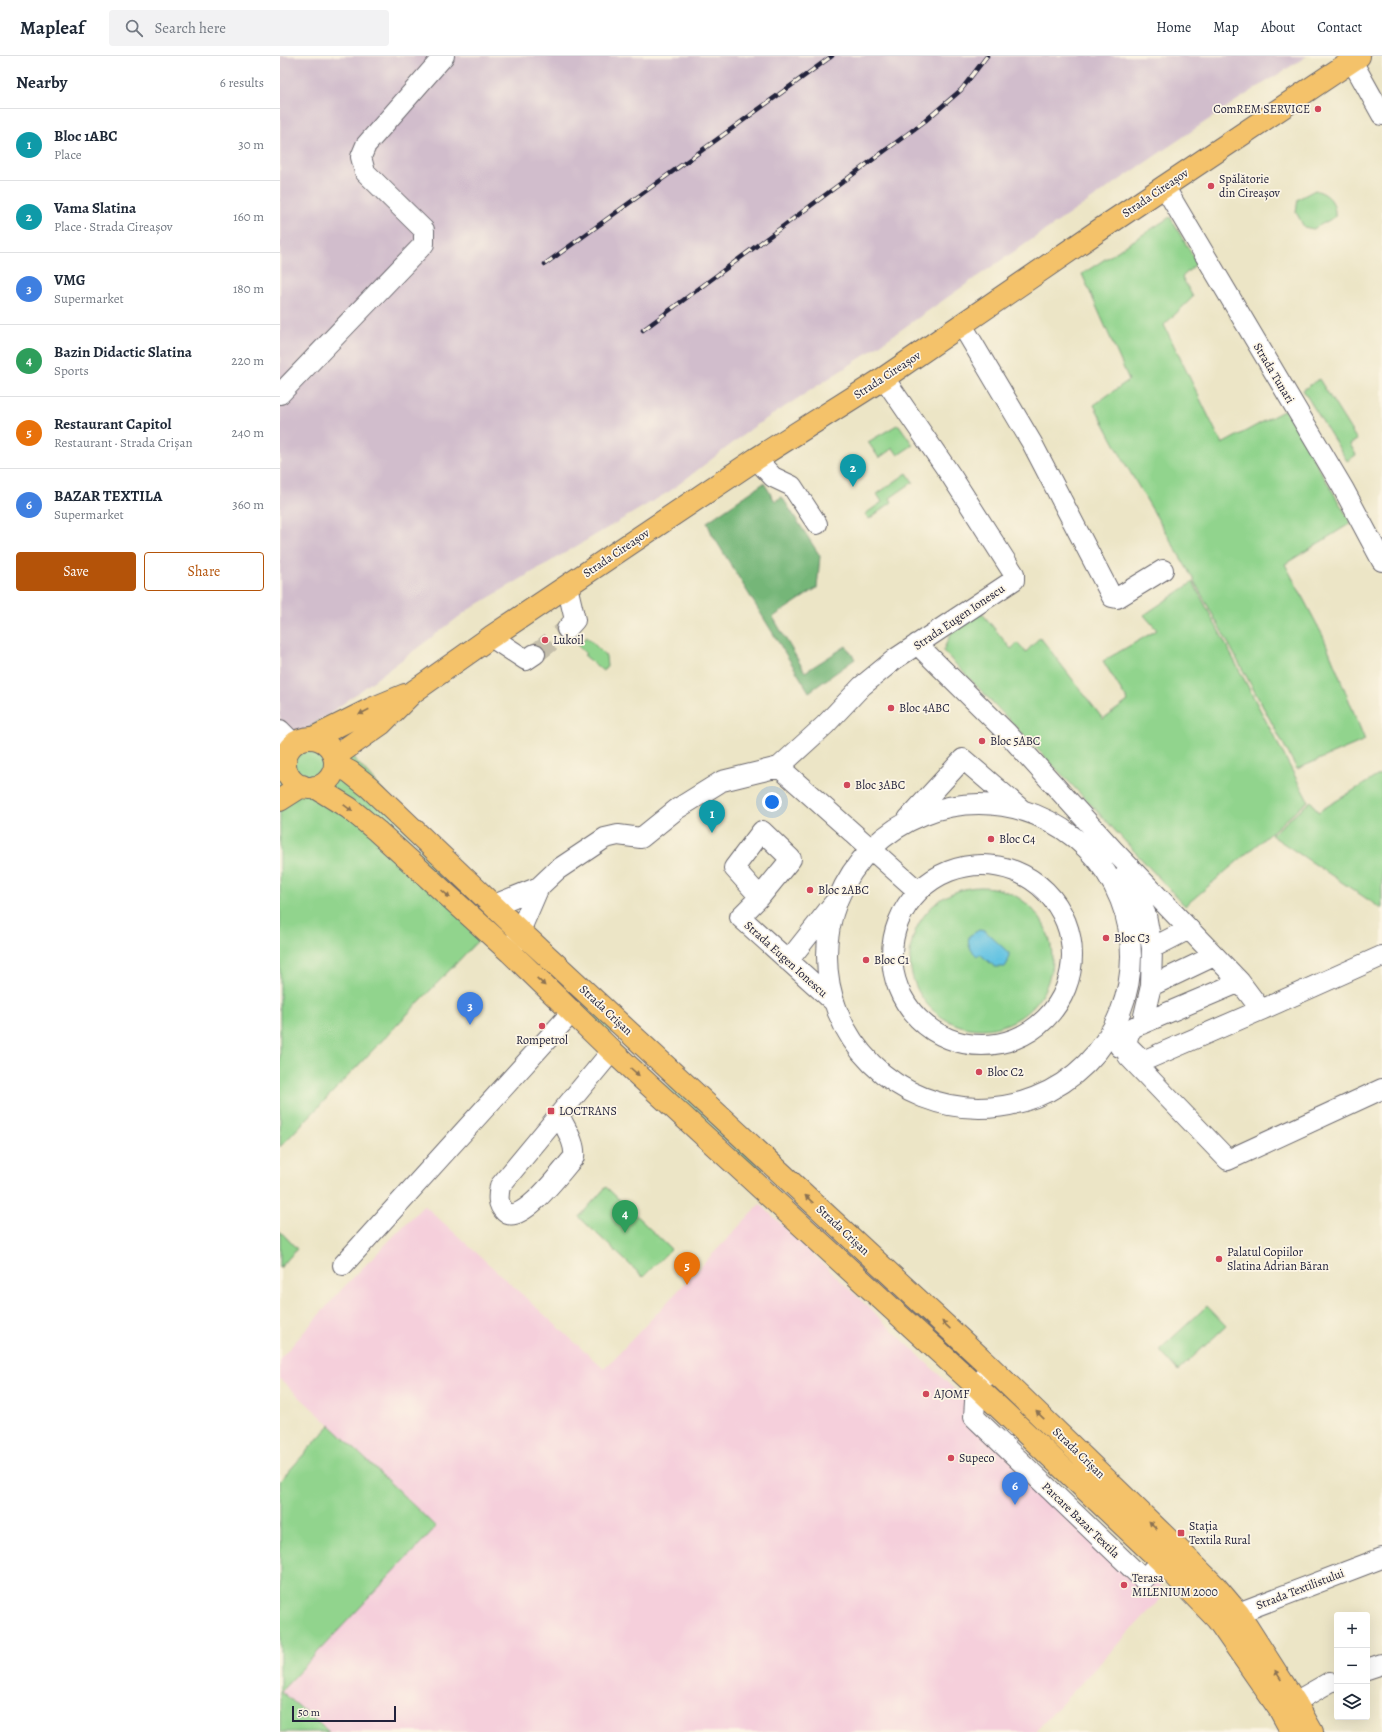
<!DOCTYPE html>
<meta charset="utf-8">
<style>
:root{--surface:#fff;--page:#f2f2f3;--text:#1f2937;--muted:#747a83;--line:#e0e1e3;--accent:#b45309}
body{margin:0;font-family:Alegreya,serif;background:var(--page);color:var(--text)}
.controls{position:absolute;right:12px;bottom:12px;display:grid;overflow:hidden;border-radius:4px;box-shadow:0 4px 16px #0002}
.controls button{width:36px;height:36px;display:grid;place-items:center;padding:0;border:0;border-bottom:1px solid var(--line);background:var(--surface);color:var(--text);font:20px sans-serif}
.scale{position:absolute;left:12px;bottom:10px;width:104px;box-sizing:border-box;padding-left:4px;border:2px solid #22223b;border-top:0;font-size:11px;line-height:14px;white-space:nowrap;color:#22223b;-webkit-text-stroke:3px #fcf5e5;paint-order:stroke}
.you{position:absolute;left:492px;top:746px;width:14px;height:14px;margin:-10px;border:3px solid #fff;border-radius:50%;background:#1a73e8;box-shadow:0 0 0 6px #1a73e833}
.badge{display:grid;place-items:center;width:26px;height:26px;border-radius:50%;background:var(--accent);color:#fff;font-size:13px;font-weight:700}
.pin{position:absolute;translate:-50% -33px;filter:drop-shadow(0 1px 2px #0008)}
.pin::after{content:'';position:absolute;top:21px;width:14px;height:12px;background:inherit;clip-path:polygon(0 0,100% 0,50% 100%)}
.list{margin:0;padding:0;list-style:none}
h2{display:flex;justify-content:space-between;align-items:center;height:52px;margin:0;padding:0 16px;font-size:17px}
h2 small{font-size:13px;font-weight:400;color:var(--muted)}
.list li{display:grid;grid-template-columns:26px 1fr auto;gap:12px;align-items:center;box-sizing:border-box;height:72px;padding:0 16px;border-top:1px solid var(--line)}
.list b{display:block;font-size:15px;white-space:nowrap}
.list p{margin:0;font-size:13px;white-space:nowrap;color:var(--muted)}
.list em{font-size:13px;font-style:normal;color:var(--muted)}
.actions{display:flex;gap:8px;padding:12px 16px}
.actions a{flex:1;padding:9px 0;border:1px solid var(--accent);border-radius:4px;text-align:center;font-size:14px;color:var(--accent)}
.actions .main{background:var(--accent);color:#fff}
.icon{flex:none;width:22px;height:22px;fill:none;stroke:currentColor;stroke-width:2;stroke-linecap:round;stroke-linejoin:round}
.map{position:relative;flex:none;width:1102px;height:1676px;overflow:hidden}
header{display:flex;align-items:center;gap:24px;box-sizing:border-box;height:56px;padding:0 20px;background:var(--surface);border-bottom:1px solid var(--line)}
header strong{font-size:19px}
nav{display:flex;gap:22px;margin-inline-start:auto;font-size:14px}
.search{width:280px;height:36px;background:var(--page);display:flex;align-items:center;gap:10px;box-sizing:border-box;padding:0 14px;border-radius:4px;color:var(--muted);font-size:15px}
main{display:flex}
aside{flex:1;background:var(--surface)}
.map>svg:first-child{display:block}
</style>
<header>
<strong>Mapleaf</strong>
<div class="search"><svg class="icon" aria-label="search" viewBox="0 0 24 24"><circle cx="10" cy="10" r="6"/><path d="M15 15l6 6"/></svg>Search here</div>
<nav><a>Home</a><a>Map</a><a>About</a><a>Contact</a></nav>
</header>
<main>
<aside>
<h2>Nearby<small>6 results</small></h2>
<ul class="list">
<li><span class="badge" style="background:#0f9aa8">1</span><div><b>Bloc 1ABC</b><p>Place</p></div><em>30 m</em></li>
<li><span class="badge" style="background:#0f9aa8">2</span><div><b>Vama Slatina</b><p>Place · Strada Cireașov</p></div><em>160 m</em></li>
<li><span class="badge" style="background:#3f7fe0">3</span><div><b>VMG</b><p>Supermarket</p></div><em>180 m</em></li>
<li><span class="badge" style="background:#2e9e5b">4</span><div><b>Bazin Didactic Slatina</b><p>Sports</p></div><em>220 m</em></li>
<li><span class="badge" style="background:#e8710a">5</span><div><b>Restaurant Capitol</b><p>Restaurant · Strada Crișan</p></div><em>240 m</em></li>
<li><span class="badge" style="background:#3f7fe0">6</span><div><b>BAZAR TEXTILA</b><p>Supermarket</p></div><em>360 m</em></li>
</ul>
<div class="actions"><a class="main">Save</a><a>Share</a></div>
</aside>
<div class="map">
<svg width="1102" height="1676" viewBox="0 0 1102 1676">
<rect width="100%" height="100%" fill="#fcf5e5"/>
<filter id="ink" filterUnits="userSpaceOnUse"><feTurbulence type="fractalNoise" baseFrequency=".025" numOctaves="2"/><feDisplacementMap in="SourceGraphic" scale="8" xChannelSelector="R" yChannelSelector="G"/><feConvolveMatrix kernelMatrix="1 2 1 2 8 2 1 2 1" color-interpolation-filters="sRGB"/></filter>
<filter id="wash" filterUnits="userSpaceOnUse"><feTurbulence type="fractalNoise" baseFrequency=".012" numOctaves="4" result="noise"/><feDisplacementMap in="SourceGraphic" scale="16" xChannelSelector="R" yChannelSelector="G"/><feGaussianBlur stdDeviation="0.9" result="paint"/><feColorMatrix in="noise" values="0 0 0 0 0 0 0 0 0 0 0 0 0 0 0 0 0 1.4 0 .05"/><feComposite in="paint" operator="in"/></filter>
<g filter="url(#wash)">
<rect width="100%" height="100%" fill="#ece5c6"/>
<path fill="#f5cfdb" d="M480,1148L887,1536L755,1676H49L1,1635L156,1471L50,1369L0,1323V1303L62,1233L144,1149L324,1313Z"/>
<path fill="#d1bdcc" d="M0,0H1027L956,45L698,220L582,301L475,370L390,435L188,554L0,695Z"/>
<path fill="#91d48d" stroke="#5a7b64" d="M1035,134C1049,138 1056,146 1055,161L1033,173L1024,171L1016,156L1018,143Z
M890,161L917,207L902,221L913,241L884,269L942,388L1005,354L1071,467L1005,508L1043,580L1085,684L1017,713L912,521L846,409L814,349L849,324L802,218Z
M1039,323L1077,384L1070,388L1076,399L1067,405L1023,334Z
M617,369H619L633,389L618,399L613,392L599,402L588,386Z
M627,417L633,426L610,442L612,446L589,463L585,458L602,446L597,438Z
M913,526L1028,745L905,850L816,754L663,595L671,577L701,556L731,593L738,587L746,596L760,581L823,663L848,645L823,605L877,574L864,559Z
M307,581L326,600L327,611L323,615L304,599L306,598L297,589Z
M40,664L221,868L214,876L210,872L0,1091V695Z
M1102,717V853L991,779L1031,745L1038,756Z
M630 902a71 71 0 1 1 142 0a71 71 0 1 1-142 0Z
M267,921L279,924L331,971L330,979Z
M359,1005L384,1028L399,1034L482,1113L483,1116L481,1118L358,1007Z
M326,1131L391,1193L363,1221L299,1161Z
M513,1147L542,1173L555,1178L668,1286L666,1288Z
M0,1175L17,1193L0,1212Z
M927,1250L946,1270L898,1315L879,1294Z
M50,1369L156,1471L1,1635L49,1676H0V1425Z"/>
<path fill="#74b678" stroke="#4b6c5a" d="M484,427L495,445L502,441L540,500L537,532L493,561L525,616L566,590L575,603L529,636L432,478L427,466Z"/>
<path fill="#64c3e2" stroke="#43728e" d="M699,874L705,875L729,897L728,906L725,911H715L700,898L697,900C690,893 687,890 689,880Z"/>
</g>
<g filter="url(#ink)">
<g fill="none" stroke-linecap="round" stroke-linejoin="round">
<path stroke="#c4beaa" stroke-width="20" stroke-dasharray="20 10" stroke-linecap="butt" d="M255,598L287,573"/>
<defs>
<path id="minor" d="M1072,5L1102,59
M884,130L1063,432L1102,505
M682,269L752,387L832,541L837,542L883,514
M0,338L144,188V174L85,116L81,101L86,89L164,0
M476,403L493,421L512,430L537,468
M287,530L295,564L287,573
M211,581L246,604L255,598
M637,588L726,676L834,795L960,926L981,954L863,1005L846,988L840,991
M0,674L14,688
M499,711L638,835
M547 900a152 152 0 1 1 304 0a152 152 0 1 1-304 0Z
M628,763L683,703L741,753
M612 899a90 90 0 1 1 180 0a90 90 0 1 1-180 0Z
M846,817L866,859L872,892
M480,841L454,812L482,775L511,803L480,841L460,861L553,945
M214,849L259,831L277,814L325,782L338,779L361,782L397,753L442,725L499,711L545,669L582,630L615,603L734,524V518L672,421L604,322
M234,889L259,831
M508,905L554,847
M871,930L872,892L909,873
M981,954L1102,900
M862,968L871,930L934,900
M846,988L849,977L854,971L960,926
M848,1000L948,1104L1102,1033
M279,1059C285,1072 296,1087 294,1101C284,1112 241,1171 225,1156C217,1148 218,1140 220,1130L332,995
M63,1209L292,956
M705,1321L696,1330L694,1361L863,1523L893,1494
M943,1562L958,1557L1102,1502
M1087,1613L1102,1608
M1015,1646L1050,1626"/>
<path id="major" d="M33,682L91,653L125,639
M5 707a25 25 0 1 1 50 0a25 25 0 1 1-50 0Z
M54,701L101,668L133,636L211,581L476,403L604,322L821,173L1079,0
M55,708L70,716L89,731L241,876L704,1305L896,1491L936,1531L958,1557L1015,1646L1032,1676
M35,731L69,752L97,775L230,896L332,995L696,1330L882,1506L937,1563L1000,1654L1012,1676
M0,744L22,730"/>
</defs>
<use href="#minor" stroke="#69666c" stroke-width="22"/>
<use href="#major" stroke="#69666c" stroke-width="24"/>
<use href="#minor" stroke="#fff" stroke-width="20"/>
<use href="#major" stroke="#f4c26a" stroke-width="22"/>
<defs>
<path id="rail" d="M265,208L552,0
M363,274L645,65L681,34L707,0"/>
</defs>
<use href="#rail" stroke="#22223b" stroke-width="4.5"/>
<use href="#rail" stroke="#fcf5e5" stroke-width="3" stroke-dasharray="9" stroke-linecap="butt"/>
</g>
<defs><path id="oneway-solid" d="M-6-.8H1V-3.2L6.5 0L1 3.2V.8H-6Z"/></defs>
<g fill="#8b7252">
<use href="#oneway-solid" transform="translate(84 656) rotate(153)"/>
<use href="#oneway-solid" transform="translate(68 752) rotate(37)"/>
<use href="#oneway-solid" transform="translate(166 838) rotate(42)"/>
<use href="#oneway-solid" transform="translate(261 926) rotate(44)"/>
<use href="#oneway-solid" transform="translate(355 1016) rotate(42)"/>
<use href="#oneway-solid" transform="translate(529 1143) rotate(-137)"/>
<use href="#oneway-solid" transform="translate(666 1269) rotate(-137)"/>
<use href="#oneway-solid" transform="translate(760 1359) rotate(-136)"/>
<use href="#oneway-solid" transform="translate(873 1469) rotate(-136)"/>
<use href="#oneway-solid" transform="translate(998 1619) rotate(-123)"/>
</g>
</g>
<g fill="#d1495b" stroke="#fcf5e5" stroke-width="1.5">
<circle cx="1038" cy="53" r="4"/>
<circle cx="931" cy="130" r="4"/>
<circle cx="265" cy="584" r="4"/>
<circle cx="611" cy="652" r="4"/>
<circle cx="702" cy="685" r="4"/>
<circle cx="567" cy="729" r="4"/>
<circle cx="711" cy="783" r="4"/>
<circle cx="530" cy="834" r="4"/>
<circle cx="826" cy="882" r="4"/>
<circle cx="586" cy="904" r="4"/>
<circle cx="262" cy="970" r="4"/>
<circle cx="699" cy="1016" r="4"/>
<rect x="267" y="1051" width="8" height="8" rx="2"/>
<circle cx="939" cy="1203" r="4"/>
<circle cx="646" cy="1338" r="4"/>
<circle cx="671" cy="1402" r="4"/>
<rect x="897" y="1473" width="8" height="8" rx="2"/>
<circle cx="844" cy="1529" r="4"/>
</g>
<g text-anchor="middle" stroke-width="3.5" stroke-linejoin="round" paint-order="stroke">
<g font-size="12" fill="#22223b" stroke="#fcf5e5" text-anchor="start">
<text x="1030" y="57" text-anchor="end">ComREM SERVICE</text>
<text x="939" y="127">Spălătorie<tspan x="939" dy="14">din Cireașov</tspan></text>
<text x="273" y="588">Lukoil</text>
<text x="619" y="656">Bloc 4ABC</text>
<text x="710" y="689">Bloc 5ABC</text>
<text x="575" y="733">Bloc 3ABC</text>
<text x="719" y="787">Bloc C4</text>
<text x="538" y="838">Bloc 2ABC</text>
<text x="834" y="886">Bloc C3</text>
<text x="594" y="908">Bloc C1</text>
<text x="262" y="988" text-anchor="middle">Rompetrol</text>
<text x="707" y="1020">Bloc C2</text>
<text x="279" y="1059">LOCTRANS</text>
<text x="947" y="1200">Palatul Copiilor<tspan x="947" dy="14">Slatina Adrian Băran</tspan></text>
<text x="654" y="1342">AJOMF</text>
<text x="679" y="1406">Supeco</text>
<text x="909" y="1474">Stația<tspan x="909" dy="14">Textila Rural</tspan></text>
<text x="852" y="1526">Terasa<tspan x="852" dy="14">MILENIUM 2000</tspan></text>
</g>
<g font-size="12" fill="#22223b" stroke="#fcf5e5">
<text transform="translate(875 137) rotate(-34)" y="4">Strada Cireașov</text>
<text transform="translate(994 317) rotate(59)" y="4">Strada Tunari</text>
<text transform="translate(607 319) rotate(-33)" y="4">Strada Cireașov</text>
<text transform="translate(336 497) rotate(-34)" y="4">Strada Cireașov</text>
<text transform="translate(679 561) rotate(-34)" y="4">Strada Eugen Ionescu</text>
<text transform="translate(506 903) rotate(42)" y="4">Strada Eugen Ionescu</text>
<text transform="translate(326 954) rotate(43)" y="4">Strada Crișan</text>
<text transform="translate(563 1174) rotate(43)" y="4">Strada Crișan</text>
<text transform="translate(799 1397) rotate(44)" y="4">Strada Crișan</text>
<text transform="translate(801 1464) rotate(44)" y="4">Parcare Bazar Textila</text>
<text transform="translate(1020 1533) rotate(-21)" y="4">Strada Textilistului</text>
</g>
</g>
</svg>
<div class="controls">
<button>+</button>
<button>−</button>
<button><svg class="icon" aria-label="layers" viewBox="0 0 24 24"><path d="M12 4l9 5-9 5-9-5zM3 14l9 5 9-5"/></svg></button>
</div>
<div class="scale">50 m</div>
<div class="you"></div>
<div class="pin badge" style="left:432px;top:777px;background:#0f9aa8">1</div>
<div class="pin badge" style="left:573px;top:431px;background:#0f9aa8">2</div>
<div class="pin badge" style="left:190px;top:969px;background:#3f7fe0">3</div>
<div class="pin badge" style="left:345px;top:1177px;background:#2e9e5b">4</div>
<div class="pin badge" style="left:407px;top:1229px;background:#e8710a">5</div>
<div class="pin badge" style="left:735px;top:1449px;background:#3f7fe0">6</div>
</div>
</main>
